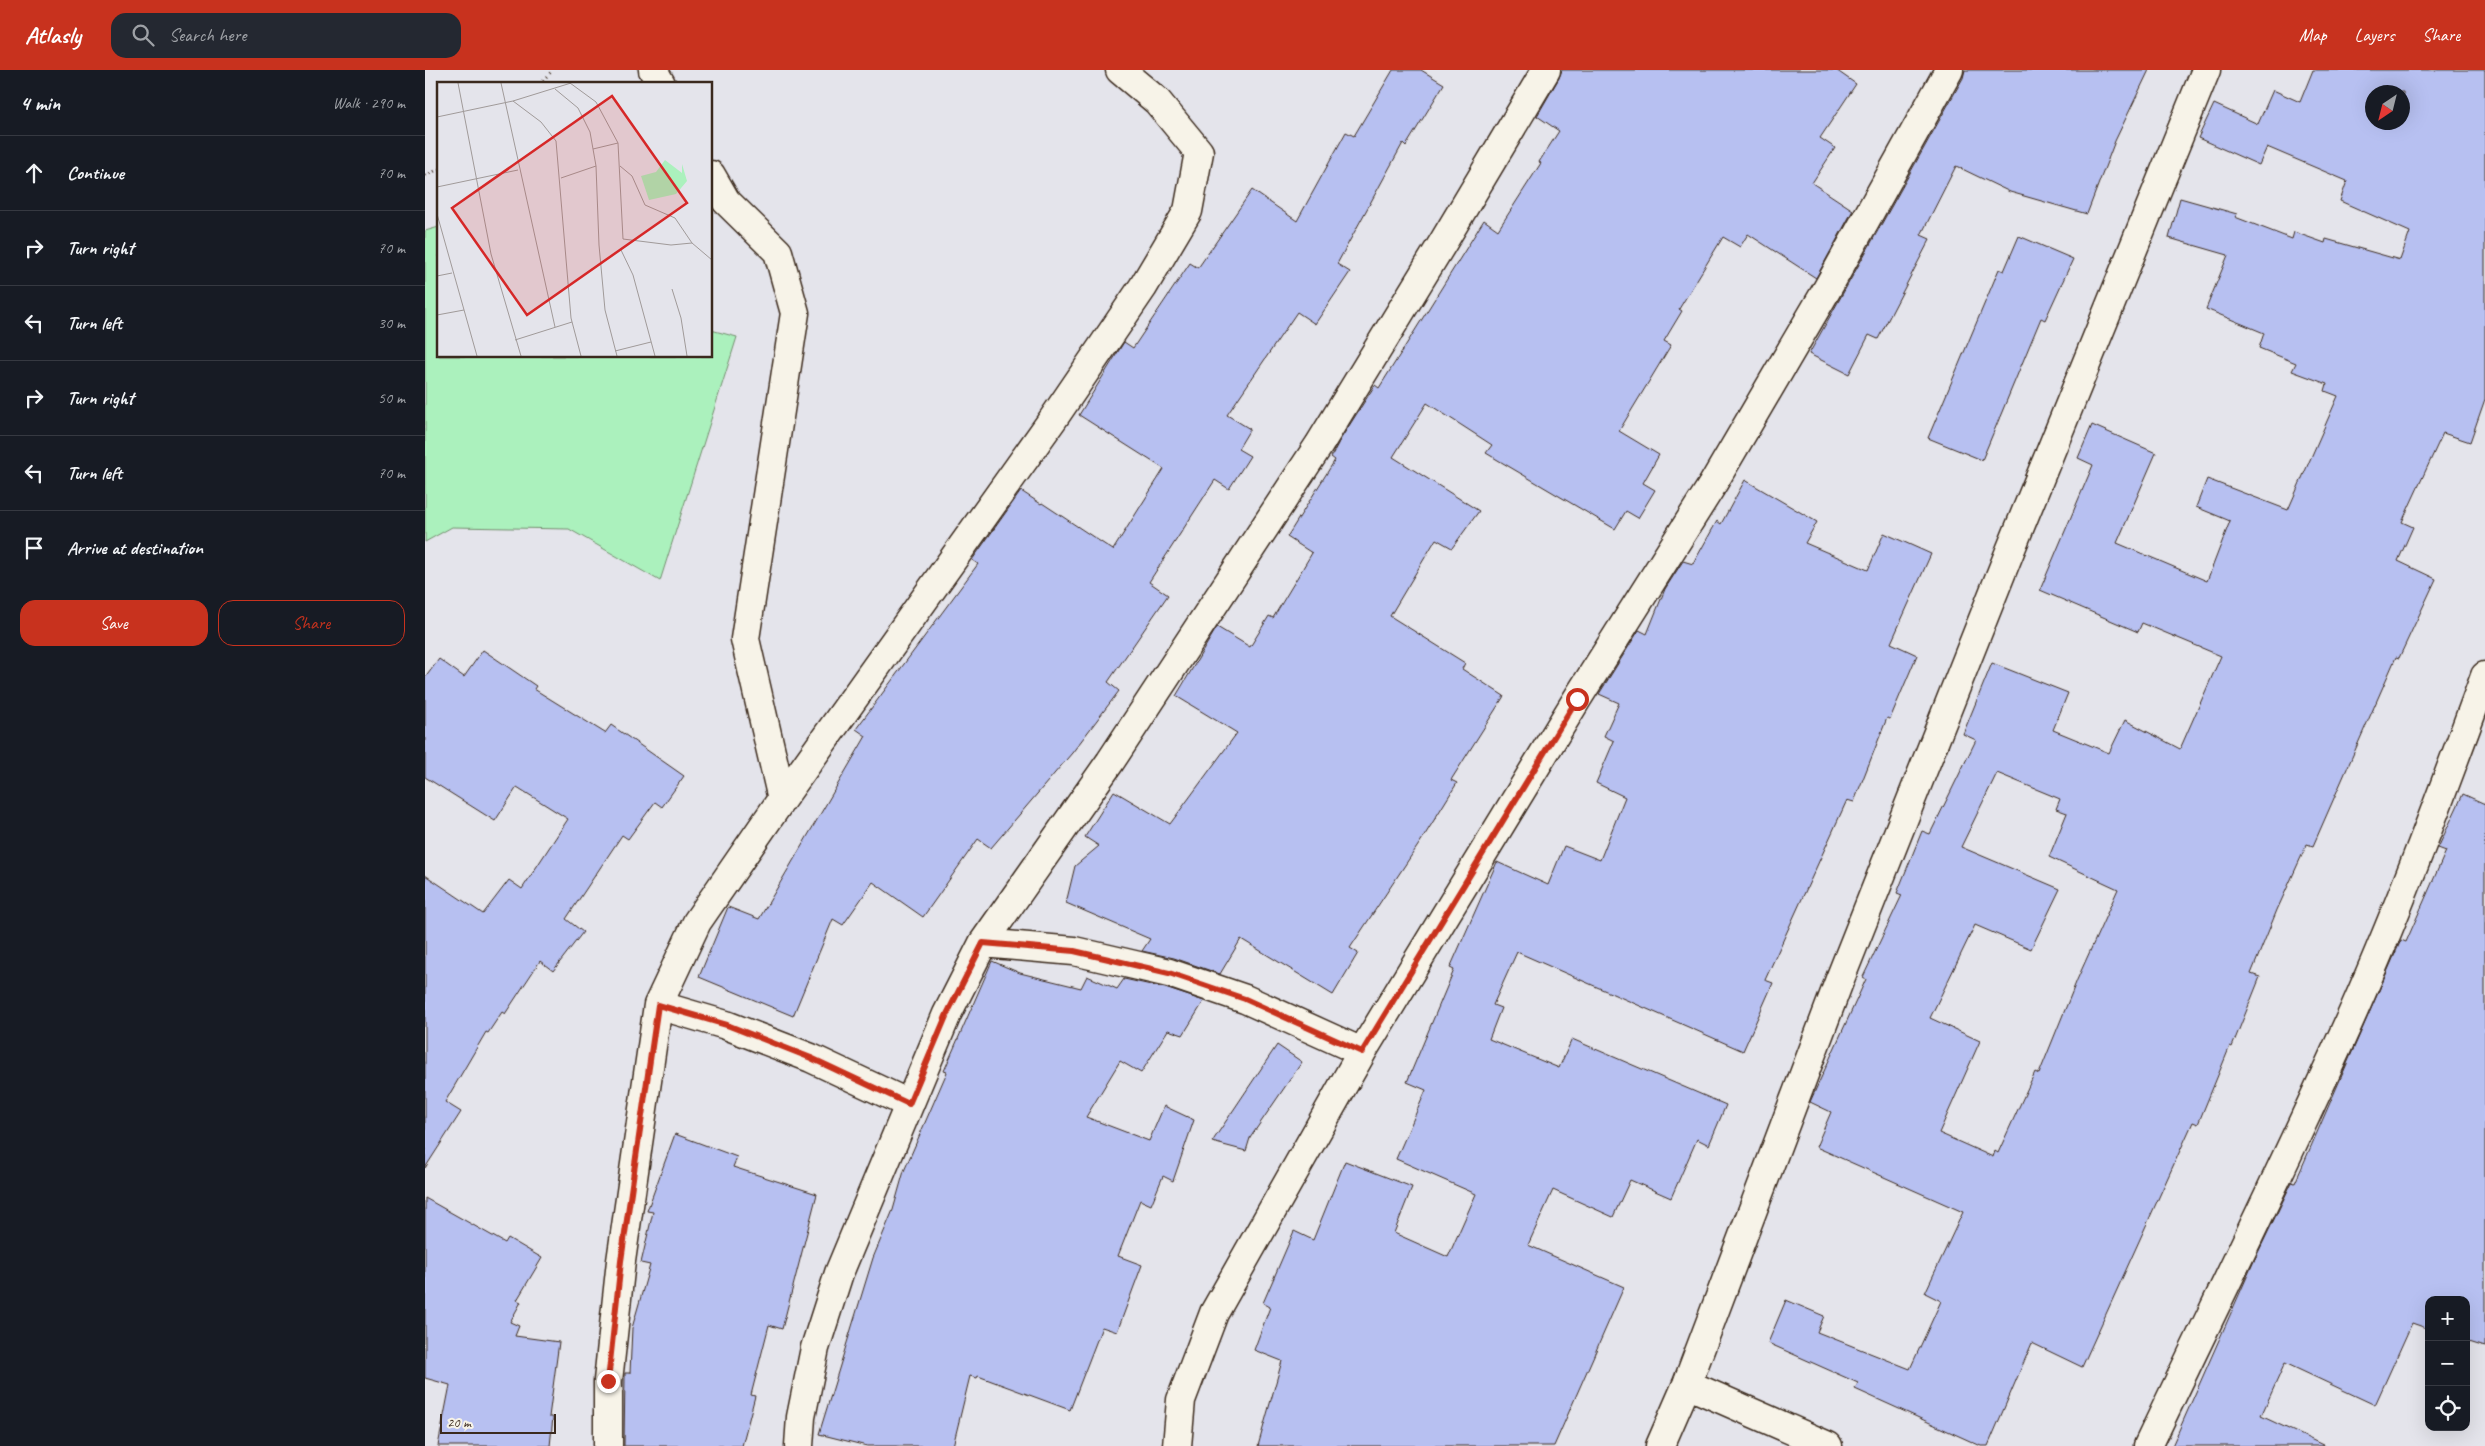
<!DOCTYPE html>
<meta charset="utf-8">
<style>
:root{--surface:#171b24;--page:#242831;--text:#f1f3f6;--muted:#9ea1a6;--line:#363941;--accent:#c8321e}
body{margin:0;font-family:Caveat,sans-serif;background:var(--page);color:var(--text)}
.controls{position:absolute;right:15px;bottom:15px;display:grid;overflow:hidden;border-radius:10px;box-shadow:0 5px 20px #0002}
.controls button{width:45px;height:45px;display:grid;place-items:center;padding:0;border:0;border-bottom:1px solid var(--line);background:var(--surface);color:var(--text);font:25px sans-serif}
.compass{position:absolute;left:1940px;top:15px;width:45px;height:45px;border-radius:50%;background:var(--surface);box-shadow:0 5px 20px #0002;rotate:215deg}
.scale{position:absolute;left:15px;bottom:12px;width:116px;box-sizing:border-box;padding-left:5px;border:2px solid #3b2a1e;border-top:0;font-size:14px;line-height:18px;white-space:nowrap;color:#3b2a1e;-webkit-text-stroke:4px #f7f3e8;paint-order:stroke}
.stop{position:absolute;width:15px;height:15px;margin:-11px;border:4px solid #c8321e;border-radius:50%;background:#fff}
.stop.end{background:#c8321e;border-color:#fff;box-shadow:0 1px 5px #0008}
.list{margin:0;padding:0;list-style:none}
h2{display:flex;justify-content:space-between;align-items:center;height:65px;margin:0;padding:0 20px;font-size:21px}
h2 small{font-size:16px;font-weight:400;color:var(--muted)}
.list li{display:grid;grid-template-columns:32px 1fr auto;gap:15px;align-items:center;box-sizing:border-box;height:75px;padding:0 20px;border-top:1px solid var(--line)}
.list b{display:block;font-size:19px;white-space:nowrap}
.list em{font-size:16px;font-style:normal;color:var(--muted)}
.actions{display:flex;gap:10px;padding:15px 20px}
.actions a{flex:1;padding:11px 0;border:1px solid var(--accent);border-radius:15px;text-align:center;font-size:18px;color:var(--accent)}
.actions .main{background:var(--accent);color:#fff}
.icon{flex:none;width:28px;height:28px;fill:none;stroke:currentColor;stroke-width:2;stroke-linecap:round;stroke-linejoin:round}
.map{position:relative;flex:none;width:2060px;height:1376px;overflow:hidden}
header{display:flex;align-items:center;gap:30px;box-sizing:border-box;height:70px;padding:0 25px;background:var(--accent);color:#fff}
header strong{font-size:24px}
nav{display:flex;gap:28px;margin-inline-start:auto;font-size:18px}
.search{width:350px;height:45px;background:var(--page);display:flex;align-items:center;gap:12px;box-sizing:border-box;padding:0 18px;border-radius:15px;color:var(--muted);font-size:19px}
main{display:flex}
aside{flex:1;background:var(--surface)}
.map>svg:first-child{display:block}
</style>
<header>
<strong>Atlasly</strong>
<div class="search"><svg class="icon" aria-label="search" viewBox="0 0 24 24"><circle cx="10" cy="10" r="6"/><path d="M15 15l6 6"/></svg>Search here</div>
<nav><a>Map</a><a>Layers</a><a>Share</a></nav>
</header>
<main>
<aside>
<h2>4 min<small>Walk · 290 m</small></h2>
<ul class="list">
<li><svg class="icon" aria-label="ahead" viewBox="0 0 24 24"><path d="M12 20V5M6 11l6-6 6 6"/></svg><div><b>Continue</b></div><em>70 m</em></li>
<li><svg class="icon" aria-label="right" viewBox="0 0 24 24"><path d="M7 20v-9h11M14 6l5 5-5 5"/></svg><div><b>Turn right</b></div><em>70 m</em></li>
<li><svg class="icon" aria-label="left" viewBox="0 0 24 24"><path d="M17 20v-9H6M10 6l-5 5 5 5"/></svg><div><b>Turn left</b></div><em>30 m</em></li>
<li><svg class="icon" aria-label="right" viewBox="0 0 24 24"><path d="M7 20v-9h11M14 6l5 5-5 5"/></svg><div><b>Turn right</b></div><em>50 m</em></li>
<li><svg class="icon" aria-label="left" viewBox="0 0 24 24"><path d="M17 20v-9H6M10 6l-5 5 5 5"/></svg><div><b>Turn left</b></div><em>70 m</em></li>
<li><svg class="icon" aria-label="arrive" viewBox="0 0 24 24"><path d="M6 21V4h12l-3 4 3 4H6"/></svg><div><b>Arrive at destination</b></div></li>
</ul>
<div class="actions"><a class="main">Save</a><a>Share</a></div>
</aside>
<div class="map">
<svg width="2060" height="1376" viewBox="0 0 2060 1376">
<rect width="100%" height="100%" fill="#e4e4eb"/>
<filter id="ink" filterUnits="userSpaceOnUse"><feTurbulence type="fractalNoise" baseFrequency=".02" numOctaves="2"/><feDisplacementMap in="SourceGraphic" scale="10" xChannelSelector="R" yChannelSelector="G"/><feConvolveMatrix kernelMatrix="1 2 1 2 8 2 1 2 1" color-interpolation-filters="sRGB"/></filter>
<g filter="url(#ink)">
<path fill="#abf1bd" stroke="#738e6e" d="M14,157V286H286V260L312,267L235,511L144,459L27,457L0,472V161Z"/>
<path fill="#b7c0f1" stroke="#3b2a1e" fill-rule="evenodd" d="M968,0H996L1019,14L981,76L978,73L912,194L925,202L890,254L872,242L802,345L825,359L813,379L825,386L804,419L790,410L724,512L743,525L683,612L694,621L647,683L566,778L553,769L498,847L448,812L418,855L408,849L368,946L274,907L303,837L334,849L441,666L431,659L553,494L547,490L596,421L616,434L617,433L688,480L739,399L654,345L699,272L708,278L765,193L773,198L827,120L872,151L921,62L929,66Z
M1137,0H1411L1431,14L1395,68L1410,78L1387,113L1428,140L1391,208L1323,164L1315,177L1298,167L1254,239L1257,241L1239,271L1246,275L1194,361L1234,385L1218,413L1230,420L1213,448L1201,441L1190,459L1061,383L1067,375L1002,333L968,387L1054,441L1027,478L1011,469L965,546L1040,593L1037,599L1079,626L1026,710L1032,713L998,768L925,878L933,883L908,925L816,869L795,904L749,888L717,881L725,869L641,833L650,796L674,776L660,767L689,721L745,754L812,663L751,626L792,557L825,577L844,546L848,548L887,483L862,467L910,390L906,387L915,370L950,315L954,318L1059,150L1073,160L1116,93L1114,92L1134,61L1112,46L1134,8Z
M1540,0H1724L1690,71L1662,144L1585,122L1531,96L1496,165L1505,169L1453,269L1444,265L1424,304L1384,284L1538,8Z
M1888,0H2060V329L2045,372L2018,363L1977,452L1988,457L1973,491L2011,509L1974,588L1971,587L1888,776L1882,774L1852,840L1826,904L1835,907L1807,977L1805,976L1773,1054L1768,1052L1657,1297L1607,1273L1563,1376H1556L1430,1319L1433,1313L1343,1273L1361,1230L1399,1246L1392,1262L1485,1299L1516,1231L1500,1223L1538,1142L1391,1077L1406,1042L1385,1032L1441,909L1438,907L1477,825L1472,823L1497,761L1505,764L1551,670L1538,664L1567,593L1643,623L1628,660L1684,683L1700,650L1755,679L1796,586L1717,553L1713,562L1615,520L1668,395L1653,388L1667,355L1731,383L1692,473L1782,511L1805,451L1771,437L1782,409L1863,440L1913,326L1900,321L1902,314L1867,301L1871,293L1834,278L1839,263L1781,239L1803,185L1744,168L1755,128L1812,144L1810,147L1867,169L1869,162L1900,173L1901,169L1975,190L1985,162L1915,131L1922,111L1842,77L1834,95L1773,68L1789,34L1833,54L1848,20L1875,32ZM1948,22H1978V52H1948ZM1572,703L1635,729L1631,739L1642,743L1624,787L1693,819L1652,910L1614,1004L1610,1002L1573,1083L1570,1081L1568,1087L1514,1063L1555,971L1505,948L1550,855L1606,879L1635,819L1536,777Z
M1594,166L1648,189L1620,250L1616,248L1557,390L1503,368L1574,199L1579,201Z
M1320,410L1392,452L1380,473L1443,500L1459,463L1506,484L1466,573L1492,585L1465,649L1462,648L1429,732L1422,730L1340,910L1348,913L1318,981L1092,882L1068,935L1076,938L1064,969L1134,998L1147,969L1301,1035L1284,1075L1272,1069L1246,1128L1205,1110L1188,1147L1128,1120L1103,1175L1199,1217L1129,1376H833L857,1291L829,1280L845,1237L838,1233L869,1161L888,1170L920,1091L987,1117L969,1163L1023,1187L1051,1124L971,1089L1001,1020L982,1012L1029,900L1025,898L1072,792L1123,815L1139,776L1175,790L1200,727L1171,713L1189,671L1179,666L1194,633L1174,624L1214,560L1222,564L1240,519L1258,491L1268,494L1292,451L1296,454Z
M58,580L111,616L109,619L180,663L186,655L259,706L237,737L230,732L203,769L197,765L141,849L158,862L128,901L115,891L80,944L77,942L63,963L61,962L20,1032L36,1042L0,1098V805L58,844L84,810L97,819L143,749L92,717L70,751L0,707V608L14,589L39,607Z
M2038,724L2060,734V1277L2041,1271V1230H2004V1259L1987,1253L1950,1335L1860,1293L1836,1346L1900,1376H1747L1829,1191L1867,1112L1870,1113L1976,870L1981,872L2021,781L2013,778Z
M567,891L595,903L656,918L662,906L692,919L699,909L740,918L779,931L758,965L743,960L716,1003L695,991L661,1047L724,1071L739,1036L769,1050L748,1111L738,1106L726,1135L715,1130L693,1186L717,1195L692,1262L677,1257L645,1340L553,1306L552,1308L545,1306L528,1376H442L394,1364L448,1188L468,1140L479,1101L522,1002L519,1001Z
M852,975L877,992L825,1068L821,1081L787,1072Z
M250,1064L312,1087L308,1097L392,1124L357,1259L344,1255L326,1325L330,1326L317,1376H199L200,1303H205L207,1258L225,1195L216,1193L228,1142L222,1141Z
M0,1128L80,1173L83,1168L117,1188L92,1230L96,1232L85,1252L94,1256L90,1266L134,1272L124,1347H128L125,1376H13L25,1315L0,1308Z"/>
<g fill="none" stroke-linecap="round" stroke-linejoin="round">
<defs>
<path id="minor" d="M228,0L236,14
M286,105L301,131L353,182L370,243L320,569L357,729
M558,873L649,881L744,903L820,929L937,982
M233,935L301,955L386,988L484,1034
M1262,1314L1403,1376
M183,1376V1311L196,1191L233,935L272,852L357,729L628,349L718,217L763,141L774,82L732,31L695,0
M374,1376L376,1347L390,1278L414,1203L522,944L558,873L685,692L894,375L1017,174L1121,0
M752,1376L756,1330L789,1243L937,982L1152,629L1286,417L1401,221L1524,0
M1235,1376L1262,1314L1415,909L1585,481L1781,0
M1723,1376C1792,1231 1864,1087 1929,940C1977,831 2019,718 2060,606"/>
</defs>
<use href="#minor" stroke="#3b2a1e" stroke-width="31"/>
<path stroke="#3b2a1e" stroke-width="3" stroke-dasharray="1 4" stroke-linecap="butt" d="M114,14L128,0
M0,106L14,99"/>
<use href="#minor" stroke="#f7f3e8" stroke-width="28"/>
</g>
</g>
<g fill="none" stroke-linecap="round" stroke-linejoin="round" filter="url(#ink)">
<path stroke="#c8321e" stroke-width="6" d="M183,1311L196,1191L233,935L302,955L386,988L484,1034L522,944L558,873L649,881L744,903L820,929L937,982L1152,629"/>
</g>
<g transform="translate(12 12)">
<rect width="275" height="275" fill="#e4e4eb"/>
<path d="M228,78L245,91V82L250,99L239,112L212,118L204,94L219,90Z" fill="#abf1bd"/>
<path fill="none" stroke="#a09a99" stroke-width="1" d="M21,1L54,172L84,274M64,1L118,245M133,1L159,20L181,61L186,157L234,163L255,161M118,7L141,26L153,50L159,84L162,163L168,228L180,274M76,19L104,40L119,59L134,236L144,274M0,35L76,19L134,1M156,67L181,61M183,84L195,94L208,123L238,136L255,161L275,178M124,96L159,84M0,105L81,88M0,132L40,274M184,168L196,193L218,274M0,194L15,191M235,207L244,236L250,274M0,233L27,228M78,258L135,240M178,269L214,260"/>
<path fill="#d62828" fill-opacity="0.15" stroke="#d62828" stroke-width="2.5" d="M175,14L250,121L90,233L15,126Z"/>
<rect width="275" height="275" fill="none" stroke="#3b2a1e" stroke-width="2.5"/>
</g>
</svg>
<div class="controls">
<button>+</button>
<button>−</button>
<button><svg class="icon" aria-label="locate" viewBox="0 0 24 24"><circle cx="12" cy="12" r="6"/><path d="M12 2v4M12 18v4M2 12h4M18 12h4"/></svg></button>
</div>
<svg class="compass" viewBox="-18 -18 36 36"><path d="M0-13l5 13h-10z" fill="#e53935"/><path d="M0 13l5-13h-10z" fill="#9ea1a6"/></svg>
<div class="scale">20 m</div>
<div class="stop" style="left:1152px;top:629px"></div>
<div class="stop end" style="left:183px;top:1311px"></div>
</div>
</main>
